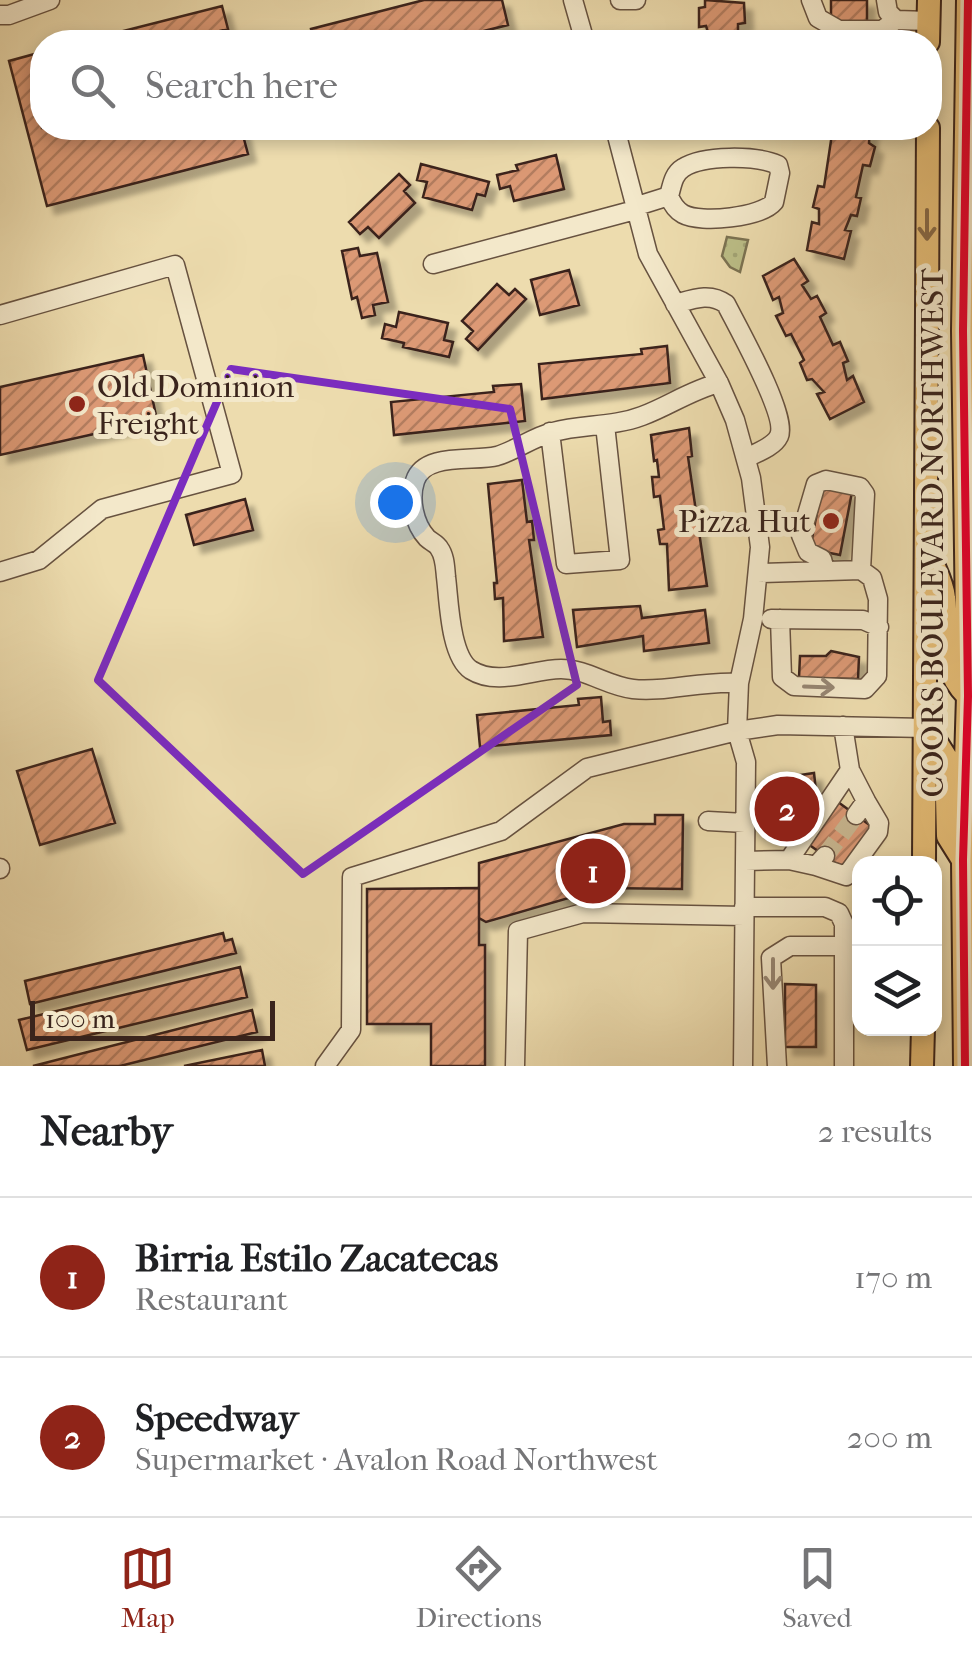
<!DOCTYPE html>
<meta charset="utf-8">
<style>
:root{--surface:#fff;--page:#f6f6f6;--text:#202124;--muted:#757577;--line:#e0e0e0;--accent:#8f2418}
body{margin:0;font-family:"IM FELL French Canon",serif;background:var(--page);color:var(--text)}
.controls{position:absolute;right:30px;bottom:30px;display:grid;overflow:hidden;border-radius:20px;box-shadow:0 5px 15px #0003}
.controls button{width:90px;height:90px;display:grid;place-items:center;padding:0;border:0;border-bottom:2px solid var(--line);background:var(--surface);color:var(--text);font:50px sans-serif}
.scale{position:absolute;left:30px;bottom:25px;width:245px;box-sizing:border-box;padding-left:10px;border:5px solid #3a241c;border-top:0;font-size:28px;line-height:35px;white-space:nowrap;color:#3a241c;-webkit-text-stroke:8px #f3e8ca;paint-order:stroke}
.you{position:absolute;left:395px;top:502px;width:35px;height:35px;margin:-25px;border:8px solid #fff;border-radius:50%;background:#1a73e8;box-shadow:0 0 0 15px #1a73e833}
.badge{display:grid;place-items:center;width:65px;height:65px;border-radius:50%;background:var(--accent);color:#fff;font-size:32px;font-weight:700}
.pin{position:absolute;translate:-50% -50%;border:5px solid #fff;box-shadow:0 2px 10px #0006}
.list{margin:0;padding:0;list-style:none}
h2{display:flex;justify-content:space-between;align-items:center;height:130px;margin:0;padding:0 40px;font-size:42px}
h2 small{font-size:32px;font-weight:400;color:var(--muted)}
.list li{display:grid;grid-template-columns:65px 1fr auto;gap:30px;align-items:center;box-sizing:border-box;height:160px;padding:0 40px;border-top:2px solid var(--line)}
.list b{display:block;font-size:38px;white-space:nowrap}
.list p{margin:0;font-size:32px;white-space:nowrap;color:var(--muted)}
.list em{font-size:32px;font-style:normal;color:var(--muted)}
.icon{flex:none;width:55px;height:55px;fill:none;stroke:currentColor;stroke-width:2;stroke-linecap:round;stroke-linejoin:round}
.map{position:relative;flex:none;width:972px;height:1066px;overflow:hidden}
.search{position:absolute;background:var(--surface);box-shadow:0 5px 15px #0003;left:30px;right:30px;top:30px;height:110px;display:flex;align-items:center;gap:25px;box-sizing:border-box;padding:0 35px;border-radius:40px;color:var(--muted);font-size:38px}
.sheet{height:450px;background:var(--surface)}
nav{display:flex;justify-content:space-around;align-items:center;box-sizing:border-box;height:140px;border-top:2px solid var(--line);background:var(--surface);font-size:28px;color:var(--muted)}
nav a{display:grid;justify-items:center;gap:5px}
nav .on{color:var(--accent)}
.map>svg:first-child{display:block}
</style>
<div class="map">
<svg width="972" height="1066" viewBox="0 0 972 1066">
<defs>
<pattern id="grass-dots" width="8" height="8" patternUnits="userSpaceOnUse" patternTransform="scale(2.5)"><rect width="8" height="8" fill="#bcbf88"/><path d="M2 2h.1M6 6h.1" fill="none" stroke="#a2a475" stroke-width="1.8" stroke-linecap="round"/></pattern>
<pattern id="building-hatch" width="6" height="6" patternUnits="userSpaceOnUse" patternTransform="scale(2.5)"><rect width="6" height="6" fill="#dc9975"/><path d="M-1 1l2-2M0 6l6-6M5 7l2-2" fill="none" stroke="#b37d5f"/></pattern>
<filter id="shadow"><feDropShadow dx="8" dy="8" stdDeviation="2.5" flood-color="#0004"/></filter>
</defs>
<rect width="100%" height="100%" fill="#eddcae"/>
<filter id="stains"><feTurbulence type="fractalNoise" baseFrequency=".002" numOctaves="4"/><feColorMatrix values="0 0 0 0 .2 0 0 0 0 .09 0 0 0 0 .02 0 0 0 .5 -.17"/></filter>
<radialGradient id="worn" r=".72"><stop offset=".6" stop-color="#630" stop-opacity="0"/><stop offset="1" stop-color="#630" stop-opacity=".3"/></radialGradient>
<path fill="url(#grass-dots)" stroke="#7b7252" stroke-width="2.5" d="M727,237L748,240L740,272L730,267L722,256Z"/>
<path fill="url(#building-hatch)" stroke="#3a241c" stroke-width="2.5" filter="url(#shadow)" d="M424,0H502L508,25L439,42H314L311,29Z
M705,0L744,3L745,23L738,24V39H744V42H704H711L706,26L699,27V8L705,7Z
M831,0H867V22H831Z
M222,6L228,29L216,32L219,42H80Z
M42,52V128H241L248,154L47,206L9,61Z
M842,128H876H870L869,143L875,147L870,166L863,165L856,197L861,198L857,216L851,215L845,230L851,231L844,259L807,250L812,222L819,224V209L813,207L818,186L824,187L832,134L837,137Z
M556,155L564,189L514,201L510,186L500,189L497,175L518,170L516,165Z
M421,164L489,182L485,196L477,194L472,210L423,197L427,182L417,180Z
M399,174L410,185L404,191L415,203L379,238L368,227L360,234L349,222Z
M358,248L360,256L377,253L388,302L373,305L375,315L362,318L357,297L352,299L342,251Z
M794,259L808,281L802,285L811,299L817,296L826,313L820,317L833,345L840,342L848,361L843,363L847,380L853,376L864,402L830,419L817,394L824,392L812,379L807,380L800,363L804,360L791,334L786,336L776,316L783,313L779,297L773,300L763,276Z
M569,270L579,305L540,315L531,280Z
M497,284L509,295L515,289L526,299L478,350L466,339L473,331L462,321Z
M399,312L448,323L444,340L453,342L449,357L403,347L404,343L382,338L385,324L396,327Z
M667,346L670,383L542,399L539,364L642,354L641,349Z
M143,355L157,420L0,455V387Z
M521,384L525,421L394,435L391,402L494,392L493,386Z
M689,428L692,456L688,457L707,586L669,590L667,544H660L658,530L664,529L660,496L654,497L652,477H659L657,460L654,461L651,435Z
M522,480L527,522L532,521L534,540H529L543,637L504,641L503,598L495,599L494,583H497L488,484Z
M822,486L852,492L840,555L810,549Z
M245,499L253,530L194,545L186,515Z
M640,606L642,618L705,610L709,643L644,651L643,636L577,647L573,610Z
M831,651L859,657L858,679L799,678L800,656H826Z
M601,697L603,722L610,721L611,735L480,747L477,715L579,705L578,699Z
M92,749L115,823L40,845L17,771Z
M814,773L816,791L792,827L773,829L767,780Z
M838,802L875,829L845,870L808,844Z
M655,815H683L682,889L603,888L486,922L479,918V863L624,824H655Z
M479,888V945H485V1066H431V1024H367V889Z
M223,933L225,941L232,939L236,953L30,1004L25,981Z
M240,967L247,997L27,1050L19,1020Z
M785,984L816,985V1047H785Z
M252,1010L257,1032L120,1066H33Z
M262,1050L265,1066H184Z"/>
<g fill="none" stroke-linecap="round" stroke-linejoin="round">
<path stroke="#c9b791" stroke-width="18" stroke-dasharray="18 9" stroke-linecap="butt" d="M825,856L856,815"/>
<defs>
<path id="minor" d="M573,0L585,42
M620,0H636
M811,0L818,18L839,30H882L896,20
M886,0L888,12L896,20L929,21
M0,15H9L50,0
M615,128L648,254L719,383L735,420L751,478L760,547L753,619L739,683L737,731L746,762L743,1066
M634,207L669,196C672,186 673,174 683,168C703,155 756,155 778,165L780,173L774,202C762,217 701,224 683,214C676,210 672,204 669,196
M433,264L635,210
M675,304C693,299 710,292 726,304C737,326 788,416 779,436C774,447 756,453 746,458
M0,315L175,265L232,474L102,509L39,560L0,572
M719,383C691,390 669,406 642,416C613,427 582,424 553,432C533,437 517,450 497,456C474,462 424,452 415,481C409,499 414,524 427,538C430,541 437,544 439,548C445,556 445,567 446,577C449,601 450,656 471,670C498,687 532,669 561,669C587,669 607,686 633,689C664,693 704,680 739,683
M550,432L566,564L620,560L605,425
M825,570L822,559L808,552L801,535L816,484L826,480L860,487L865,494L861,570
M758,573L861,570L872,578L878,599L877,676L865,689L794,686L782,677L780,619
M771,619L863,620L879,627
M843,726L850,770L866,801L856,815
M708,821L745,823
M789,860L850,770
M745,861L789,860L816,866L825,856
M816,866L846,876L878,832L879,823L866,801
M0,868V869
M744,907H825L839,913L844,924V1066
M325,1066L351,1030L352,877L501,831L587,768L737,731L778,725L926,728
M515,1066L518,931L583,913L744,916
M777,1066L771,958L790,946H844"/>
<path id="major" d="M928,42L929,0
M931,560C936,572 943,585 944,598C948,636 939,667 968,696
M927,728L946,758L948,836L963,860
M924,864L928,128
M922,1066L923,1028
M965,1066L963,860L968,696L963,331L968,0"/>
</defs>
<use href="#minor" stroke="#675240" stroke-width="21"/>
<use href="#major" stroke="#3a241c" stroke-width="26"/>
<use href="#minor" stroke="#f3e8ca" stroke-width="18"/>
<use href="#major" stroke="#e6be77" stroke-width="22"/>
<defs>
<path id="bus-1" d="M965,1066L963,860L968,696L963,331L968,0"/>
</defs>
<use href="#bus-1" stroke="#f3e8ca" stroke-width="15"/>
<use href="#bus-1" stroke="#e4002b" stroke-width="8"/>
</g>
<defs><path id="oneway-shaft" d="M-6 0H5M1.5-3L5.5 0L1.5 3" fill="none" stroke-width="1.6" stroke-linecap="round" stroke-linejoin="round" transform="scale(2.5)"/></defs>
<use stroke="#876945" href="#oneway-shaft" transform="translate(927 225) rotate(90)"/>
<g stroke="#968673">
<use href="#oneway-shaft" transform="translate(819 687) rotate(2)"/>
<use href="#oneway-shaft" transform="translate(773 974) rotate(90)"/>
</g>
<path fill="none" stroke="#7b2cbf" stroke-width="8" stroke-linejoin="round" d="M231,369L510,409L577,685L303,874L98,680Z"/>
<g fill="#8f2418" stroke="#f3e8ca" stroke-width="4">
<circle cx="77" cy="404" r="10"/>
<circle cx="831" cy="521" r="10"/>
</g>
<g text-anchor="middle" stroke-width="10" stroke-linejoin="round" paint-order="stroke">
<g font-size="32" fill="#3a241c" stroke="#f3e8ca" text-anchor="start">
<text x="97" y="397">Old Dominion<tspan x="97" dy="37">Freight</tspan></text>
<text x="811" y="532" text-anchor="end">Pizza Hut</text>
</g>
<g font-size="32" fill="#3a241c" stroke="#f3e8ca">
<text transform="translate(932 533) rotate(-90)" y="11">COORS BOULEVARD NORTHWEST</text>
</g>
</g>
<rect width="100%" height="100%" filter="url(#stains)"/>
<rect width="100%" height="100%" fill="url(#worn)"/>
</svg>
<div class="controls">
<button><svg class="icon" aria-label="locate" viewBox="0 0 24 24"><circle cx="12" cy="12" r="6"/><path d="M12 2v4M12 18v4M2 12h4M18 12h4"/></svg></button>
<button><svg class="icon" aria-label="layers" viewBox="0 0 24 24"><path d="M12 4l9 5-9 5-9-5zM3 14l9 5 9-5"/></svg></button>
</div>
<div class="scale">100 m</div>
<div class="you"></div>
<div class="pin badge" style="left:593px;top:871px">1</div>
<div class="pin badge" style="left:787px;top:809px">2</div>
<div class="search"><svg class="icon" aria-label="search" viewBox="0 0 24 24"><circle cx="10" cy="10" r="6"/><path d="M15 15l6 6"/></svg>Search here</div>
</div>
<section class="sheet">
<h2>Nearby<small>2 results</small></h2>
<ul class="list">
<li><span class="badge">1</span><div><b>Birria Estilo Zacatecas</b><p>Restaurant</p></div><em>170 m</em></li>
<li><span class="badge">2</span><div><b>Speedway</b><p>Supermarket · Avalon Road Northwest</p></div><em>200 m</em></li>
</ul>
</section>
<nav>
<a class="on"><svg class="icon" aria-label="map" viewBox="0 0 24 24"><path d="M3 6l6-2 6 2 6-2v14l-6 2-6-2-6 2zM9 4v14M15 6v14"/></svg>Map</a>
<a><svg class="icon" aria-label="directions" viewBox="0 0 24 24"><path d="M12 3l9 9-9 9-9-9zM9 14v-3h6M13 9l2 2-2 2"/></svg>Directions</a>
<a><svg class="icon" aria-label="saved" viewBox="0 0 24 24"><path d="M7 4h10v16l-5-4-5 4z"/></svg>Saved</a>
</nav>
